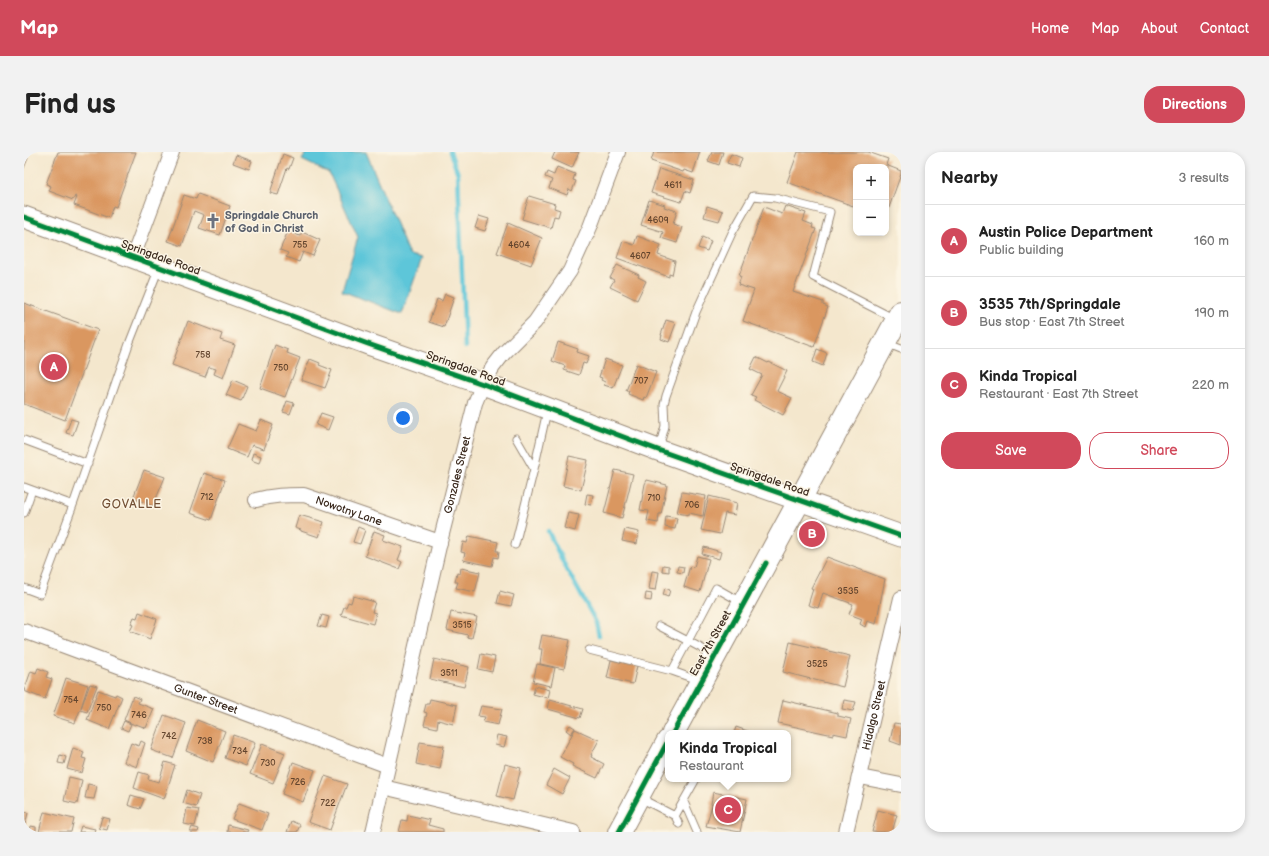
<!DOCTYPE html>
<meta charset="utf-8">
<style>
:root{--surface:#fff;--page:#f2f2f2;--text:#222;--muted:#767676;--line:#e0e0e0;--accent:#d1495b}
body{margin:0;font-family:"Balsamiq Sans",sans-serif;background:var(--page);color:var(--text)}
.controls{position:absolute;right:12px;top:12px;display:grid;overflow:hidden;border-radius:8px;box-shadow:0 2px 6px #0003}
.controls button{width:36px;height:36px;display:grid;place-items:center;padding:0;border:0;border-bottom:1px solid var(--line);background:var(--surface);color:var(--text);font:20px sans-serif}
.you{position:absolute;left:379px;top:266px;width:14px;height:14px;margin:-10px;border:3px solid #fff;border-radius:50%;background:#1a73e8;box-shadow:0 0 0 6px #1a73e833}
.badge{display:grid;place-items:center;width:26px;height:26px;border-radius:50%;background:var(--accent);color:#fff;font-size:13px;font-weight:700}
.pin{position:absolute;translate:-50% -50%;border:2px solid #fff;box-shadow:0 1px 4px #0006}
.popup{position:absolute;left:641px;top:578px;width:126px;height:52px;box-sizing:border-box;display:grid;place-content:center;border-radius:8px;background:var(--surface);filter:drop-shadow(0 1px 3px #0005);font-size:13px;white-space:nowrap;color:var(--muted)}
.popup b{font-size:15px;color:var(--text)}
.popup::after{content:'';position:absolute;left:50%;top:100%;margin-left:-8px;border:8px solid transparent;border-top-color:var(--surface)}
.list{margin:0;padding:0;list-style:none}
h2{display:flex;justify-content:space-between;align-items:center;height:52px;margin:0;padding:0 16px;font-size:17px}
h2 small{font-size:13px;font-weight:400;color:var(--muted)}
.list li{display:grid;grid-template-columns:26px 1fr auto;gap:12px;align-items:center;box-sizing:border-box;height:72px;padding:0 16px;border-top:1px solid var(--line)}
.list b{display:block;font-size:15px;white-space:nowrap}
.list p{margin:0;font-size:13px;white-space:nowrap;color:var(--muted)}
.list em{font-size:13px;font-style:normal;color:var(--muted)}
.actions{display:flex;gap:8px;padding:12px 16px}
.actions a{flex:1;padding:9px 0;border:1px solid var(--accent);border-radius:16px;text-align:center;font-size:14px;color:var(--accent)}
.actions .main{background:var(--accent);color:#fff}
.map{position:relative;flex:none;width:877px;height:680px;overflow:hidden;border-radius:16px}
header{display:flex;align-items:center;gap:24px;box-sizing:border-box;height:56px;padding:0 20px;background:var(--accent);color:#fff}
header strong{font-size:19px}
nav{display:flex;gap:22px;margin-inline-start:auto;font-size:14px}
.intro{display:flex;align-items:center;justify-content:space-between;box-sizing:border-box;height:96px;padding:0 24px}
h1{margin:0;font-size:28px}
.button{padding:10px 18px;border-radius:16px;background:var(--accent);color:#fff;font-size:14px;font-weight:700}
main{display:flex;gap:24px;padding:0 24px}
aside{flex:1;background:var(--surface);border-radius:16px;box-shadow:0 2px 6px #0003}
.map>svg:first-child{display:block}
</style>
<header>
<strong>Map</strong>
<nav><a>Home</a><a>Map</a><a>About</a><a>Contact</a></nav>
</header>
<div class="intro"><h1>Find us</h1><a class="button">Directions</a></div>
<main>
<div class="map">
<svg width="877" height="680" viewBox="0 0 877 680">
<rect width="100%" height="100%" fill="#fcf5e5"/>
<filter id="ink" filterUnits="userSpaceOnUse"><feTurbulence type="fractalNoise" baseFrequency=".025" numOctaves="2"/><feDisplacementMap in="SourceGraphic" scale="8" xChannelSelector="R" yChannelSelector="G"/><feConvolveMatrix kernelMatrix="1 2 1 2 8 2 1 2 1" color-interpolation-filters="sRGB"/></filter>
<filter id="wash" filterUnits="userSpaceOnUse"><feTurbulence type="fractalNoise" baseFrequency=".012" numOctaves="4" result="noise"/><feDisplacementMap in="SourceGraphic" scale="16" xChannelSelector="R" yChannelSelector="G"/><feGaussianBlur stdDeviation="0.9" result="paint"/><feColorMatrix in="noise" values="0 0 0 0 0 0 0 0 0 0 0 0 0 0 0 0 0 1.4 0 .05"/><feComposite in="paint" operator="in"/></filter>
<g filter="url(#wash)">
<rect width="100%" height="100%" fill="#f4e7cd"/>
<path fill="#5dc6d9" stroke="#4c787c" d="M283,0H342L385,103L398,106L378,162L318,139L334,85L305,21L278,8Z"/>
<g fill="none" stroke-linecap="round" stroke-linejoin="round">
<path stroke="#5dc6d9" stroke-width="4.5" d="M426,0L434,22L441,195
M524,379L541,414L572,470L575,484"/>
</g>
<g id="blocks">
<path fill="#da9760" d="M0,0H4L2,5L4,6L0,16Z
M34,0H112L92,55L89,54L85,66L50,53L53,45L51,44L49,48L25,39L27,34L22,32Z
M531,0H555L548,16L528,7Z
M630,0H676L669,21L660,18L659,20L627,9Z
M688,0H699L695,13L684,9Z
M774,0H844L864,7L862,13L877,19V22L862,64V15H832V55L763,30Z
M259,2L269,6L265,17L263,16L254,43L246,41Z
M707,2L718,6L715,15L703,11Z
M212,3L228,9L225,17L209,11Z
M533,15L551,22L549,28L552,29L548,39L545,37L543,43L525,36L528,28L521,25L523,20L530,23Z
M635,17L670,28L666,41L661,39L657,50L627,41Z
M174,42L206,54L196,83L175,76L180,63L170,59L158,94L144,89L160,43L172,47Z
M505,44L531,52L530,56L536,58L534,65L530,64L527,76L498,67Z
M625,48L641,53L640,55L653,59L649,72L658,75L653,91L637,86L639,80L617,73Z
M683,54L699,59L695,69L680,65Z
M761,54L782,61L779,69L789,73L788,76L792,77L769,140L799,150V153L804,155L790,195L719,169L730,138L714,133L717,125L715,124L740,55L758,62Z
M455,64L465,67L461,79L451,76Z
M484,71L518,86L507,113L473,101Z
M264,79L276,84L278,80L296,88L289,104L279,100L275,110L262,105L264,101L256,98Z
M613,84L637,93L634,103L651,109L648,123L645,122V125L593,106L599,89L610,93Z
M678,85L687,89L683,99L674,96Z
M593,113L615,123L614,125L622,129L613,148L586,135L590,128L586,126Z
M421,142L430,145L420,175L405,170L413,147L418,149Z
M0,151L74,178L41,268L0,252Z
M642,168L652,171L645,190L637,187L638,183H637Z
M164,169L198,182L196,188L211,193L199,226L190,222L192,217L185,215L181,225L148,213Z
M534,190L554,197L553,200L565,204L562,212L559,211L555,223L540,218L541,214L528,209Z
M251,193L264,198L263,201L276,206L261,245L236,236Z
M793,197L803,201L799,214L789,210Z
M732,205L744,211L745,210L763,219L753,239L768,246L759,263L730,248L732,245L727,243L738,223L726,217Z
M286,207L296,211L295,213L308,218L301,236L277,228Z
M581,207L598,213L589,236L580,233L581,230L577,228L578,226L575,225Z
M612,212L632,220L622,246L620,245L619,248L604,242L605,239H602Z
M209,228L223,234L217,249L202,243Z
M263,249L270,251L266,262L259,260Z
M297,261L309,265L304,278L292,273Z
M47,267L54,269L49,283L42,281Z
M237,268L249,273L240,297L228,293L223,305L203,297L214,272L232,279Z
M229,301L237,304L235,311L227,308Z
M545,304L564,308L557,338L539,334Z
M120,318L141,325L129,354L109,346Z
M591,318L609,322L598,366L580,361Z
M180,321L201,328L187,368L166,361Z
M623,328L643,333L637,362H635L634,371L623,369L625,359L616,358L621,332Z
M658,340L682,344L679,364L665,361V363L653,361Z
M563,342L569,343L567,353L561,352Z
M685,344L713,351L711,363L701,361L696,382L677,378Z
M544,361L555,363L551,379L540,376Z
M275,363L300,370L295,385L277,379V378L271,376Z
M642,364L653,366L651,377L641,375Z
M334,375L341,378L336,392L329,390Z
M601,377L615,380L613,392L598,389Z
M350,379L361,383L359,388L379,395L374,408L378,410L375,417L341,404Z
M445,384L474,390L472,399H475L474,406L470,405L468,414L439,408L441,401L437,400L439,390L443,391Z
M680,395L697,400L695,407L678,402Z
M673,404L685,407L676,440L660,435L666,414L670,415Z
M803,405L861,427L852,472L843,469L841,475L836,472L838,467L825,462L829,452L799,441L794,456L784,453L789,437L787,436Z
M639,413L645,414V420L638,419Z
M654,414L660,415L659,421L653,420Z
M437,416L456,420L451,440L432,436L434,430H431L433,421L436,422Z
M628,419L635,420L632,438L625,437Z
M641,436L646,438L644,445L639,443Z
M476,439L490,443L487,454L473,451Z
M622,441L628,442L627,449L621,448Z
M329,444L351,450L348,460L352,461L349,472L317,463L320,455H322L324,450L327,451Z
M115,460L133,467L126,487L106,479L109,473L107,472L110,465L113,466Z
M427,460L453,465L448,486L443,485L444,483L423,478Z
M298,463L305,465L302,476L294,474Z
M518,483L546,488L540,517L516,512L518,497H515Z
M766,490L826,504L819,535L759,520Z
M457,502L471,505L468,520L454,517Z
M410,507L445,515L440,535L406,527Z
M587,508L613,514L609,532L583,526Z
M513,512L531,516L527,534L509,530Z
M14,516L24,520L22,525L28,527L21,547L0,539L7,519L12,521Z
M42,526L64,533L57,556L66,532L73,534L63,560L56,558L51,571L29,564Z
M511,534L526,538L524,546L509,542Z
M74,538L91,544L92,542L98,545L85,577L63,568Z
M109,544L116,547L114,551L130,557L122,576L112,572L111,573L100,568Z
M406,547L433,553L429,572L414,568L413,576L400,573L403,561L400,560L402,552H405Z
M526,548L559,557L556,566L524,557Z
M759,548L814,561V564L827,567L823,584L809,581V583L754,571Z
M820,548L832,550L829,559L818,557Z
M457,554L478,557L474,573L459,570L461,565L454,564Z
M140,563L162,571L149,606L127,598Z
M173,568L201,579L189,610L162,599Z
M100,569L107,572L104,579L97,576Z
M870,571L877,572V593L866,589Z
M546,573L551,576L547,582L542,578Z
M712,575L729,581H710Z
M551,577L575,588L567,603H568L567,605L580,612L573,626L548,614L549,612L536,605Z
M209,583L231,591L222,614L201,606Z
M473,583L483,585L480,595L471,593Z
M117,589L121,591L113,615L100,610L107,591L115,594Z
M396,590L420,594L416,617L392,612Z
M238,592L261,601L249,631L226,622Z
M49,596L60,600L58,606L62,607L58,621L43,617Z
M36,603L42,605L40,612L34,611Z
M141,610L151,613L140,647L110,636L115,620L125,623L124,627L135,630Z
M269,610L291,618L279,650L258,642Z
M481,612L497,616L489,648L473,644Z
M530,617L546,626L538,642L522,633Z
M301,624L323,632L306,678L284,670Z
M45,625L58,628L53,652L40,649Z
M64,632L73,634L70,647L61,646Z
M163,638L176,643L172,655L159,651Z
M689,640L723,647L716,680L682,674L688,653L687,652Z
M107,643L120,647L116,657L104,653Z
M215,651L244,662L238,678L208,667Z
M163,656L175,658L171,674L160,672Z
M854,658L873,663L868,680H848Z
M0,660L4,661L1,673H0Z
M20,660L50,667L47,680H15Z
M384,663L406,668L404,673L419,677V680H375L378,668L383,669Z
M78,665L86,667L83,678L75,676Z
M267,669L276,673L273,680H263Z
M204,673L224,678L223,680H203Z
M7,674L12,675V680H6Z
M57,674L71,677L70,680H55Z
M168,675L175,677L174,680H166Z"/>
</g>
</g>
<g filter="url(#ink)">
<use href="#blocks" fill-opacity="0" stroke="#988876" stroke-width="1"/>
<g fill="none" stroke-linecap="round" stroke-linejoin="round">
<defs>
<path id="lane" d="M862,191L877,197
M492,286L510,317
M0,288L64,312
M635,296L641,274L640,252L642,244L672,160L708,81L729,44L751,46L806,60L789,125L871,167
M0,335L49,353L105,192L135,116
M0,361L8,338
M491,393L510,317L523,259
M0,436L16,442L49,353
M565,498L648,519L664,489L635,474
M690,503L664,489L692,436L717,450
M648,519L676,529
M616,646L651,664L655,672
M660,650L673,680
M651,664L672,627"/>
<g id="street">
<path d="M109,105L148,0"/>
<path id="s1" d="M232,348C248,343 263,343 280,343L416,390"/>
<path id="s2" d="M0,479L364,614"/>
<path d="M836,625L877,633"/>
<path d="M359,635L549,680"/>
<path id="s3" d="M349,680L416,390L451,251L459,232L469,215L480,201L511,170L546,119L566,75L594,0"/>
<path id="s4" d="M822,680L877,446"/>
</g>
<path id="secondary" d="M0,65L344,192L459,232L634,298L877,384"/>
<path id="primary" d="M649,581L766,366L877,160
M595,680L644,589"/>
</defs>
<use href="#lane" stroke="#988876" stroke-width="9"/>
<use href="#street" stroke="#988876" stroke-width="16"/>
<use href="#secondary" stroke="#988876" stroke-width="23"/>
<use href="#primary" stroke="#988876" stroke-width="24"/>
<use href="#lane" stroke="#fff" stroke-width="7"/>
<use href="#street" stroke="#fff" stroke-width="14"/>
<use href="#secondary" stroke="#fff" stroke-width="21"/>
<use href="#primary" stroke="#fff" stroke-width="22"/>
<defs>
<path id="cycleway" d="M0,65L344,192L459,232L634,298L877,384
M649,581L742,411
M595,680L644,589"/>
</defs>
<use href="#cycleway" stroke="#fcf5e5" stroke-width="8"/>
<use href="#cycleway" stroke="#00873e" stroke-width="5"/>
</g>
</g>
<defs>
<symbol id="church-bare" viewBox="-9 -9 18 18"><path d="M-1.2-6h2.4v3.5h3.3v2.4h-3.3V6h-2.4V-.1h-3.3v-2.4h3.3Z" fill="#6b7280" stroke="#fcf5e5" stroke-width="2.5" paint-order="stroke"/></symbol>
</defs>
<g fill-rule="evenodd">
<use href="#church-bare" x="178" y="58" width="22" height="22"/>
</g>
<g text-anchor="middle" stroke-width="3" stroke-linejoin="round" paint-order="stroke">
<g font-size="9" fill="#63452e">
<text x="649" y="36">4611</text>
<text x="634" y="71">4609</text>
<text x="276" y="96">755</text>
<text x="495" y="96">4604</text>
<text x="616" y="107">4607</text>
<text x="179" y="206">758</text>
<text x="257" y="219">750</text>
<text x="617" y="232">707</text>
<text x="183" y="348">712</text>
<text x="630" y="349">710</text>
<text x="668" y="356">706</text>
<text x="824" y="442">3535</text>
<text x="438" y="476">3515</text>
<text x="793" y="515">3525</text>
<text x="425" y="524">3511</text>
<text x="47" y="551">754</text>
<text x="80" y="559">750</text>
<text x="115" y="566">746</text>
<text x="145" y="587">742</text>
<text x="181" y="592">738</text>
<text x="216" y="602">734</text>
<text x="244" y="614">730</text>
<text x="274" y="633">726</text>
<text x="304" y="654">722</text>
</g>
<g font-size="11" font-weight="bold" fill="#5b616d" stroke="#fcf5e5" text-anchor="start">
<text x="201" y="67">Springdale Church<tspan x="201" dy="13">of God in Christ</tspan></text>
</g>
<g font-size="11" fill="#3b2a1e" stroke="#fcf5e5">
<text transform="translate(137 105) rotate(20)" y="4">Springdale Road</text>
<text transform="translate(442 216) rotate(20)" y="4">Springdale Road</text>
<text dy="4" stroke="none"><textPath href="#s3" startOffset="367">Gonzales Street</textPath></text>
<text transform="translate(746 327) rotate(19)" y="4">Springdale Road</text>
<text dy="4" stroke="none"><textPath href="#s1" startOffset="96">Nowotny Lane</textPath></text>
<text transform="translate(686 491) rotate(-61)" y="4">East 7th Street</text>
<text dy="4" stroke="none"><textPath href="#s2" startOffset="194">Gunter Street</textPath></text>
<text dy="4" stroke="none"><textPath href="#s4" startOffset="120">Hidalgo Street</textPath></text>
</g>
<g font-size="12" letter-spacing="1" fill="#735035" stroke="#fcf5e5">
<text x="108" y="356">GOVALLE</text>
</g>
</g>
</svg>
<div class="controls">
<button>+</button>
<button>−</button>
</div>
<div class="you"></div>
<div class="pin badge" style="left:30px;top:215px">A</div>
<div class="pin badge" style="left:788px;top:382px">B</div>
<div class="pin badge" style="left:704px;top:658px">C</div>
<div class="popup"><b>Kinda Tropical</b>Restaurant</div>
</div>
<aside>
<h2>Nearby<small>3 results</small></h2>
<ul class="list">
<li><span class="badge">A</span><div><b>Austin Police Department</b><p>Public building</p></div><em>160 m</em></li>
<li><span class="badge">B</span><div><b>3535 7th/Springdale</b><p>Bus stop · East 7th Street</p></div><em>190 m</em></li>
<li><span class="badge">C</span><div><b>Kinda Tropical</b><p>Restaurant · East 7th Street</p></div><em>220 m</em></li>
</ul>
<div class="actions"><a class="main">Save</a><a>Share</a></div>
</aside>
</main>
